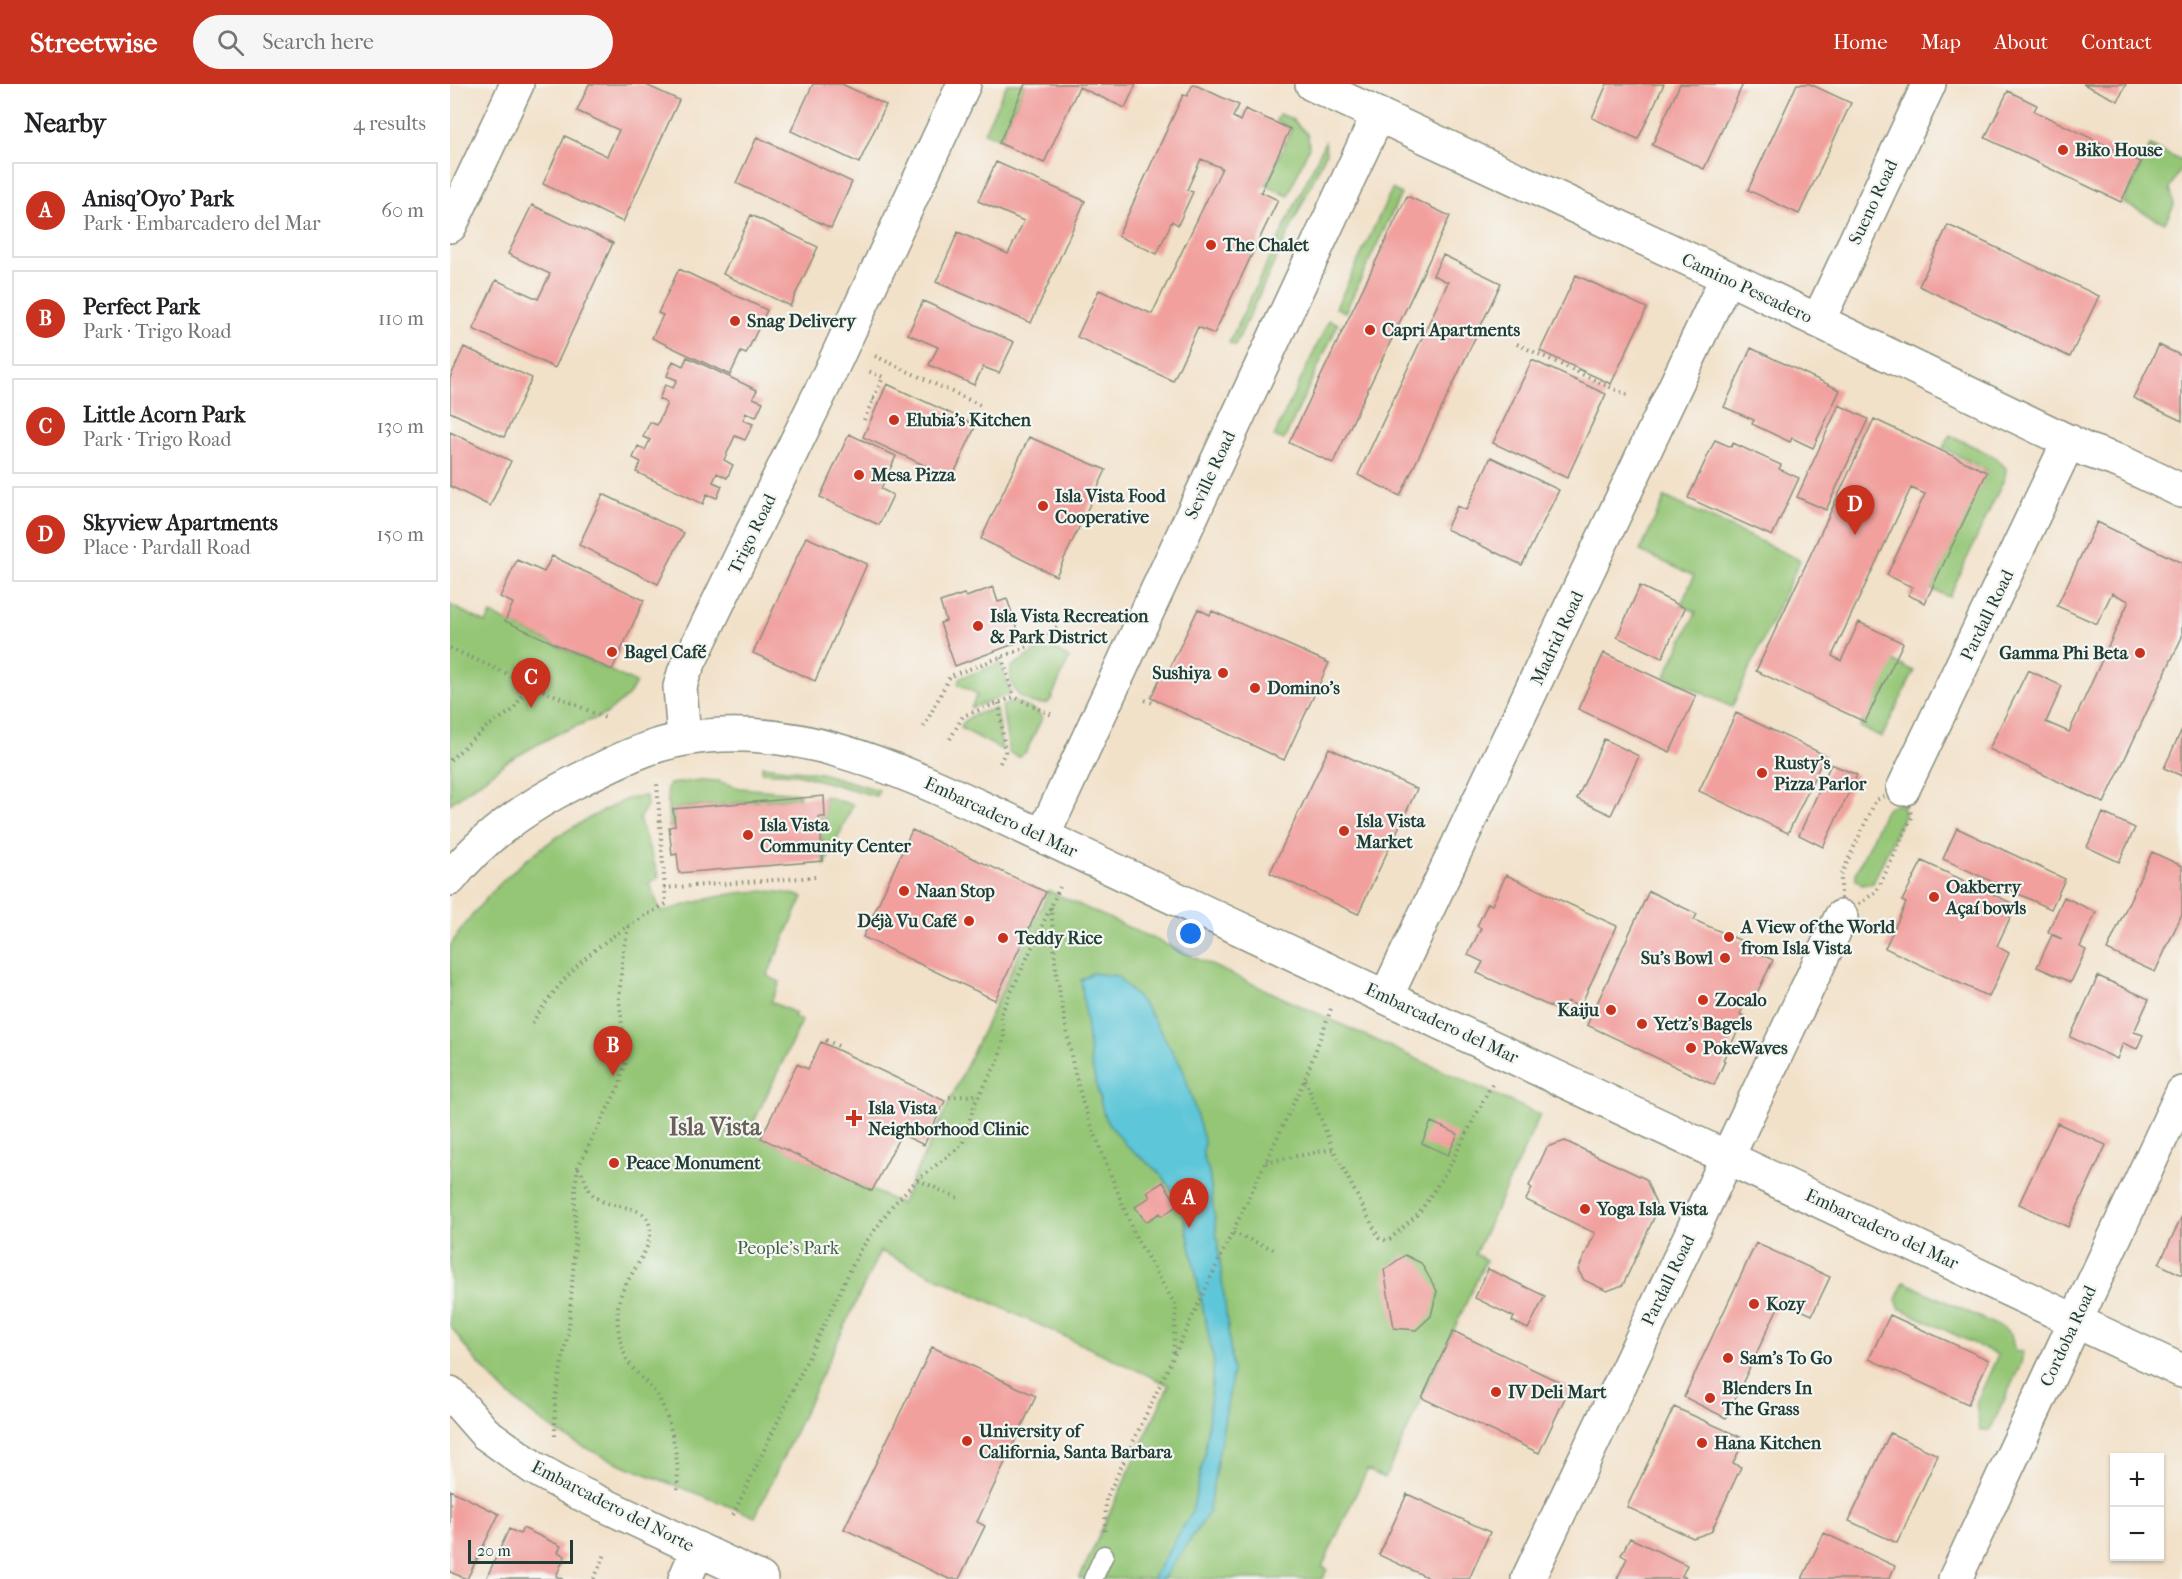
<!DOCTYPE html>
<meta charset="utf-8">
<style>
:root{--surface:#fff;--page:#f6f6f6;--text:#202124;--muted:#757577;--line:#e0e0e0;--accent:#c8321e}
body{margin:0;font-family:"IM FELL French Canon",serif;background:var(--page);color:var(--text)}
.controls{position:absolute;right:18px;bottom:18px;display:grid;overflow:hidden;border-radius:0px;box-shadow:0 2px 4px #0004}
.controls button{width:54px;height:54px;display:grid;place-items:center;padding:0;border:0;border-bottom:2px solid var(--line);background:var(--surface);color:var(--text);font:30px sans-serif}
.scale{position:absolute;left:18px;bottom:15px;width:105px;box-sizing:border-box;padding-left:6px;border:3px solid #1f3d34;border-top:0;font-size:16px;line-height:21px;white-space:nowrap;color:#1f3d34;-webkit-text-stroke:4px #f6f6f2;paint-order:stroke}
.you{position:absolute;left:741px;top:850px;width:21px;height:21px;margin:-15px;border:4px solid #fff;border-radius:50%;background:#1a73e8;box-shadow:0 0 0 9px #1a73e833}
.badge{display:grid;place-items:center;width:39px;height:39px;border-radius:50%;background:var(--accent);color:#fff;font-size:20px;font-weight:700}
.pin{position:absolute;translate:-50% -50px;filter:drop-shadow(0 2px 3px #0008)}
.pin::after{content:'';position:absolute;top:32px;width:21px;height:18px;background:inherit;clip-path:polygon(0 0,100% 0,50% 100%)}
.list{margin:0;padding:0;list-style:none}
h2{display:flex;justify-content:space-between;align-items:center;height:78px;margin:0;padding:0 24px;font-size:26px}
h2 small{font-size:20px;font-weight:400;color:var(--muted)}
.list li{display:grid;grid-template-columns:39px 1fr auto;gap:18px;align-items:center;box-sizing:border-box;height:96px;margin:0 12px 12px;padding:0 12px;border:2px solid var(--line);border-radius:0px}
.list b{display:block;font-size:22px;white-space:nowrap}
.list p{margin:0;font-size:20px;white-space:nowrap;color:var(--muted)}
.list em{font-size:20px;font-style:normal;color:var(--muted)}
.icon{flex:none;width:33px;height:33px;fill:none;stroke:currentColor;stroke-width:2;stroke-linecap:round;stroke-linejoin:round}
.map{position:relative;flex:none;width:1732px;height:1495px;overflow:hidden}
header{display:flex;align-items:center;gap:36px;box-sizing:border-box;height:84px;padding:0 30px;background:var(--accent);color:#fff}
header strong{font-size:28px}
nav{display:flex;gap:33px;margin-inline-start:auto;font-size:21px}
.search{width:420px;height:54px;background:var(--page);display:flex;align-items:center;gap:15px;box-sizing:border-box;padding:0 21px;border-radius:33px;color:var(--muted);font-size:22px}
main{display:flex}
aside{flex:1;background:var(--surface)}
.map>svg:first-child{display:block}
</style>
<header>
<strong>Streetwise</strong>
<div class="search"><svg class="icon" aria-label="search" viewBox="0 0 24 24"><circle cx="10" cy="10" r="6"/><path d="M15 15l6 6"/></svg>Search here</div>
<nav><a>Home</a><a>Map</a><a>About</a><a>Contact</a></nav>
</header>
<main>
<aside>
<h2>Nearby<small>4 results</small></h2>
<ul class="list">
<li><span class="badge">A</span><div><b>Anisq'Oyo' Park</b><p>Park · Embarcadero del Mar</p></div><em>60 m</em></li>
<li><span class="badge">B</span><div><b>Perfect Park</b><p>Park · Trigo Road</p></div><em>110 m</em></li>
<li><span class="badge">C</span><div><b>Little Acorn Park</b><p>Park · Trigo Road</p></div><em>130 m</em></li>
<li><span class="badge">D</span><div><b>Skyview Apartments</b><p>Place · Pardall Road</p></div><em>150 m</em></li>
</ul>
</aside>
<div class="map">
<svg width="1732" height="1495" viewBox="0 0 1732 1495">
<rect width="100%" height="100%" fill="#f6f6f2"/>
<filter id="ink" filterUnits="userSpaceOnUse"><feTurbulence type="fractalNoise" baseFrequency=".0167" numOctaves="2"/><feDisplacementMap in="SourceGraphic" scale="12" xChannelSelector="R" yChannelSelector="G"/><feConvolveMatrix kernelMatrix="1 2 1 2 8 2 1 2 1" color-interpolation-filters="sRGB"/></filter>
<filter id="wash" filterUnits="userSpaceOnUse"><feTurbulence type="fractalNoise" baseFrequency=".008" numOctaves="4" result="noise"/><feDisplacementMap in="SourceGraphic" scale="24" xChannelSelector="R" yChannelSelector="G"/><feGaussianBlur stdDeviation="1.35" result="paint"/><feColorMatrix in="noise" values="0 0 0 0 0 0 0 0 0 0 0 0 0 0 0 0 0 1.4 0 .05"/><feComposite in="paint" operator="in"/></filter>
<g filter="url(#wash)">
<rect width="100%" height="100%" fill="#f2e1c9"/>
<path fill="#94c676" stroke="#5a8255" stroke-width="1.5" d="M557,0H575L550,55L534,48Z
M829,30L842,35L858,51L859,63L838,112L816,101L842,45L826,37Z
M875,58L876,69L785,262L779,259Z
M1700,62L1732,77V83L1720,104L1724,121L1715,139L1673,119Z
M942,105L951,110L895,228L886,224Z
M879,236L888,240L834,356L824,352Z
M1500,351L1543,372L1556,384L1555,393L1499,513L1481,505L1536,386L1493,364Z
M1215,413L1350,476L1282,623L1215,592L1246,528L1231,521L1244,492L1190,467Z
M0,521L36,539L41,530L186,599L179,611L156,630L105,651L58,677L0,720Z
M599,562L619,574L601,615L598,619C574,623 557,606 561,583L592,563Z
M1442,577L1464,587L1432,653L1410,643Z
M551,579L561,610L521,624L527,610L508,600L510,594Z
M565,617L588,628L592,634L576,668L569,673L559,669L552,622Z
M546,624L552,666L511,644L512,640L521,632Z
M312,682L370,689L429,706L426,712L347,690L312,688Z
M251,696L268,697L290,704L349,709L350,713L223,725L225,742L219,743L217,703L220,700Z
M196,712L197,721L189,735L209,793L199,799L211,828C257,815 306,798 353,813L317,892L330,898L321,918L346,929L344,933L352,937L299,1048L451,1120L599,807L1090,1031L1025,1170L1036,1176L935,1394L917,1386L872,1483L877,1485L873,1495H629L719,1301L430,1167L305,1433C246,1407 183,1389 126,1359C77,1333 30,1288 0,1241V862C39,802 88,759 153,727C167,720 180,711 196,712Z
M374,712L403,721L375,781L369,733H375Z
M1445,719L1453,723L1454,731L1423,799L1412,801L1406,796V789L1435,726Z
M1454,1198L1554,1245L1561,1251L1565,1268L1573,1267L1571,1280L1540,1346H1530L1526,1319L1548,1271L1449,1224L1446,1215Z"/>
<path fill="#5dc6d8" stroke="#3e8286" stroke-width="1.5" d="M642,889L667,892L696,923L733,985L754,1056L753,1071L759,1088L783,1287L758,1430L713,1495H702L742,1428L755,1368L764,1278L732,1122L711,1090L676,1061L655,1035L641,980L631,896Z"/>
<g id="blocks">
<path fill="#f1a09e" d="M139,0H194L229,16L173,138L93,100L115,52L157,72L169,46L127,27Z
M363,0H392L436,21L409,79L341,47Z
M575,0H686L675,24L629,3L594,79L549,59Z
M743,0L789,21L783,33L790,37L795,25L840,45L811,108L828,116L764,250L748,243L723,297L627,253L649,206L702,230L772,84L751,75L737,106L743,108L728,141L722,137L707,170L668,152L733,11L737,12Z
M1157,0H1214L1188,55L1142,34Z
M1230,0H1293L1254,85L1202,61Z
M1347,0H1360L1401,19L1349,130L1298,106Z
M1633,0H1676L1668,17Z
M1558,7L1587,21L1584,27L1691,78L1671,118L1535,54Z
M307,53L402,98L381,144L286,99Z
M546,78L635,117L581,239L486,198L508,148L558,170L574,137L528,117Z
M957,112L1000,132L883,379L839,359Z
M82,121L163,159L105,284L23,245L46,196L88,215L100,190L58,170Z
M301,131L368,163L340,222L273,190Z
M1498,141L1649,212L1620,273L1469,202Z
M993,171L1051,199L950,412L908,391L998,198L983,191Z
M229,185L317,226L296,270L291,268L280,291L202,254L213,231L208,229Z
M1126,191L1197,224L1161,300L1090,267Z
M473,217L564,258L549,289L533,283L524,301L479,281L488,263L458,250Z
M1709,261L1732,272V337L1683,314Z
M14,263L82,294L54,353L0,328V294Z
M1301,264L1390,306L1363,364L1342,354L1340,358L1302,340L1304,336L1274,323Z
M237,273L307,306L303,314L313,318L306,333L296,329L293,336L303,340L295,356L285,352L274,376L283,381L277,394L267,389L263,398L272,402L267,414L257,410L253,420L186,388L191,378L183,374L188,362L195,366L200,356L193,353L200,338L207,341L217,319L209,315L215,301L223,304L227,296L217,292L223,277L233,282Z
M1082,276L1156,310L1117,394L1043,359Z
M437,300L526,341L502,394L413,353Z
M1389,321L1418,335L1376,426L1347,413Z
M1424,335L1537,388L1475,519L1458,511L1462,503L1437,491L1475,410L1461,404L1382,572L1391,577L1409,538L1453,559L1415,638L1306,587Z
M0,348L61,377L40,422L0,402Z
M399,350L446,372L431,405L443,411L429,441L370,413Z
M579,353L656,386L606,492L531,455Z
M1265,356L1281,363L1283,359L1331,381L1329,385L1349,394L1322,452L1238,414Z
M1041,373L1109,406L1072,481L996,445L1007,422L1016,426Z
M153,410L234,449L208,500L129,461Z
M1647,438L1732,479V553L1654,719L1539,665L1578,586L1612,602L1596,638L1619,648L1679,517L1662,509L1647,540L1607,522Z
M356,453L417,480L365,597L303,569Z
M102,472L194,516L162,586L55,537L63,519L50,513L67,476L94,488Z
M1190,502L1235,524L1212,574L1167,553Z
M543,503L548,518L557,515L572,557L505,582L490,539L496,537L490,518L514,510L516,513Z
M748,525L760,531L762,527L879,579L834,676L701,614L711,592L715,594Z
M1154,569L1246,612L1220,668L1128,625Z
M1286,629L1375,671L1338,749L1249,707Z
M1732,645V692L1714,684Z
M1154,655L1189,672L1161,731L1127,715Z
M879,664L967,705L908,830L820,789Z
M1381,680L1407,691L1373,763L1349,751Z
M374,712L375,733H369L373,777L229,789L227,770L222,771L219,743L225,742L223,725Z
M1653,729L1685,744L1669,778L1637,763Z
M1507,744L1615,795L1601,825L1493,775Z
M462,746L596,808L545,916L413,853Z
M1702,768L1732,782V830L1705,888L1657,866Z
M1472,777L1566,821L1547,862L1559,869L1539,913L1435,864L1456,819L1452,817Z
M1056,791L1167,842L1130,923L1117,917L1112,928L1027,889L1033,878L1018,871L1031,844L1027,842L1038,819L1042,821Z
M1199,807L1247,830L1244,836L1312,866L1311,870L1323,876L1305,913L1300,910L1290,930L1295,933L1273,976L1275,977L1264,1001L1137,941Z
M1614,813L1646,828L1630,863L1636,866L1621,898L1587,883L1602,851L1612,855L1598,848Z
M1648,892L1699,915L1684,948L1693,951L1687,965L1673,959L1667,975L1620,953Z
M371,958L495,1017L474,1061L451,1050L422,1107L311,1054L347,980L358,985Z
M981,1038L1008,1050L998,1071L972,1059Z
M1607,1039L1656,1061L1618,1143L1569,1120Z
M1115,1057L1196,1095L1208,1125L1173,1201L1157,1207L1134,1196L1128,1186L1145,1149L1076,1116L1082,1104L1079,1102L1097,1063Z
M713,1098L728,1121L712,1132L710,1129L696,1138L685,1123L700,1113L697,1108Z
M1732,1132V1191L1709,1180Z
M1306,1159L1380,1193L1362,1231L1331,1217L1276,1334L1234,1313Z
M955,1171L971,1179L987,1207L981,1232L966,1246L944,1244L934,1186Z
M1038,1185L1095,1212L1078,1245L1062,1237L1064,1233L1025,1214Z
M1440,1231L1539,1276L1518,1320L1419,1275Z
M1003,1247L1120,1303L1089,1369L972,1314Z
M482,1263L586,1312L527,1438L535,1442L509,1495H499L394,1445Z
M1224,1323L1295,1355L1283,1379L1291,1383L1261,1448L1243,1454L1177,1423Z
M1440,1349L1488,1371L1447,1459L1399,1437Z
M0,1406L49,1430L17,1495L0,1488Z
M957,1410L1040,1448L1019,1495H981L929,1471Z
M73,1444L111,1462L108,1468L115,1472L106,1492L113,1495H36L59,1445L70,1450Z
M1374,1449L1445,1482L1439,1495H1352Z
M1180,1454L1237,1481L1232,1492L1239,1495H1167L1177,1474L1171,1471Z"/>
</g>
</g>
<g filter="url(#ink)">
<use href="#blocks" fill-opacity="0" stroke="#888f7e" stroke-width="1.5"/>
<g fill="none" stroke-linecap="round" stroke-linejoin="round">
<defs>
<path id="lane" d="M643,1495L654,1471"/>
<path id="street" d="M862,0L1277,193L1636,366L1671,378L1732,407
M0,142L67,0
M1368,237L1479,0
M234,655L230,603L234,589L374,301L514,0
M1453,705L1619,357
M593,752L928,31
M0,795C31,754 80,721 125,698C159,681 197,661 235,655C347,635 454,688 552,733L1732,1287
M936,913L1277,193
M0,1309L35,1349L84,1384L129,1409L311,1495
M235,1495L248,1465
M1078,1495L1391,833
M1505,1495L1732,1009"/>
</defs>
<use href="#lane" stroke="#888f7e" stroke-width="21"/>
<use href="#street" stroke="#888f7e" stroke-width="36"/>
<path stroke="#888f7e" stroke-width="4" stroke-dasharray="1.5 4.5" stroke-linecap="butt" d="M1067,260L1177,311
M425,272L532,322
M423,315L429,319
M414,336L433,293L418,287
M0,564L155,634
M552,573L564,613
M695,616L703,619
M549,619L555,668L550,679
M474,643L500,592L573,565L607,543
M500,655L513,632L564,613L602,631
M0,676L35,644L63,626L79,600
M1453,705L1462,733L1427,807L1391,833V791L1426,716Z
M214,804L366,793
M601,823L606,888L623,981L633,1020L685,1152L726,1222L723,1269
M82,939C122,878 153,855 216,820L207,700
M376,956L390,963
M855,996L883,1065
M499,1013L529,1011
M816,1078L883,1065L929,1154L938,1157L969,1129L998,1085L1042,1000
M128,1084C139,1096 133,1106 150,1116C164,1125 191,1120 198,1137C210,1164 170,1194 168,1224C166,1246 171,1272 186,1288C194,1297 205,1306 210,1316C223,1343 230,1380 227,1409
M468,1096L510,1115
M783,1149L826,1166
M105,1352V1314L119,1243L125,1159V1102L128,1083L170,1000L176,977L169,914L173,867L179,840
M283,1431L409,1168L442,1122L467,1096L512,1061L525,1019L549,975L554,953L551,930L610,803
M655,1447L656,1415L855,995L881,925
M144,1495L156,1468"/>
<use href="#lane" stroke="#fff" stroke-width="18"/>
<use href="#street" stroke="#fff" stroke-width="33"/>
</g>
</g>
<g fill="#c8321e" stroke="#f6f6f2" stroke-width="2">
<circle cx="1613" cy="66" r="6"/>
<circle cx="761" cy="161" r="6"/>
<circle cx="285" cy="237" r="6"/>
<circle cx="920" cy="246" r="6"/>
<circle cx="444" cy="336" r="6"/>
<circle cx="409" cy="391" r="6"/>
<circle cx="593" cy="422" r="6"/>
<circle cx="528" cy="542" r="6"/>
<circle cx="162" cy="568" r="6"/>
<circle cx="1690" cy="569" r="6"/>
<circle cx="773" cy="589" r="6"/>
<circle cx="805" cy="604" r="6"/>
<circle cx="1312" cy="689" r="6"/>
<circle cx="894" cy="747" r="6"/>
<circle cx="298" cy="751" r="6"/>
<circle cx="454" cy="807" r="6"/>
<circle cx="1484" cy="813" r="6"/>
<circle cx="519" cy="837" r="6"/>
<circle cx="1279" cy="853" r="6"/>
<circle cx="553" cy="854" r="6"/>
<circle cx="1275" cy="874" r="6"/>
<circle cx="1253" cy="916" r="6"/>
<circle cx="1161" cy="926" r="6"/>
<circle cx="1192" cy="940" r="6"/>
<circle cx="1241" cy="964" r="6"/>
<path d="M401 1025h6v6h6v6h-6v6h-6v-6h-6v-6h6z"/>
<circle cx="164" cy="1079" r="6"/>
<circle cx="1135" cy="1125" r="6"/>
<circle cx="1304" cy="1220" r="6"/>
<circle cx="1278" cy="1274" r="6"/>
<circle cx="1046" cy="1308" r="6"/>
<circle cx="1260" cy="1314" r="6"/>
<circle cx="517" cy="1357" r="6"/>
<circle cx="1252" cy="1359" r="6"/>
</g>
<g text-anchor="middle" stroke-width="4.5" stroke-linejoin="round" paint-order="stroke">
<g font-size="18" font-weight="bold" fill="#1f3d34" stroke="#f6f6f2" text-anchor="start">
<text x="1625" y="72">Biko House</text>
<text x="773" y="167">The Chalet</text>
<text x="297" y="243">Snag Delivery</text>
<text x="932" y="252">Capri Apartments</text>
<text x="456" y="342">Elubia's Kitchen</text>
<text x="421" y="397">Mesa Pizza</text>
<text x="605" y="418">Isla Vista Food<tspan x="605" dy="21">Cooperative</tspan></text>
<text x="540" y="538">Isla Vista Recreation<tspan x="540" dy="21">&amp; Park District</tspan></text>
<text x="174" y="574">Bagel Café</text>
<text x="1678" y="575" text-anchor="end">Gamma Phi Beta</text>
<text x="761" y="595" text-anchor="end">Sushiya</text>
<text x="817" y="610">Domino's</text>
<text x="1324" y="685">Rusty's<tspan x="1324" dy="21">Pizza Parlor</tspan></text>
<text x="906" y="743">Isla Vista<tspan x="906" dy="21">Market</tspan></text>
<text x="310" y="747">Isla Vista<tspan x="310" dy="21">Community Center</tspan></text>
<text x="1496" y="809">Oakberry<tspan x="1496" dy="21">Açaí bowls</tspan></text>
<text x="466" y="813">Naan Stop</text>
<text x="507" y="843" text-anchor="end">Déjà Vu Café</text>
<text x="1291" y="849">A View of the World<tspan x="1291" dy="21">from Isla Vista</tspan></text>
<text x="565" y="860">Teddy Rice</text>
<text x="1263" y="880" text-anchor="end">Su's Bowl</text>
<text x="1265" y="922">Zocalo</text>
<text x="1149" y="932" text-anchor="end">Kaiju</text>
<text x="1204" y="946">Yetz's Bagels</text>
<text x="1253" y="970">PokeWaves</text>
<text x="418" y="1030">Isla Vista<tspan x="418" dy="21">Neighborhood Clinic</tspan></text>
<text x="176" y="1085">Peace Monument</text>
<text x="1147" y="1131">Yoga Isla Vista</text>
<text x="1316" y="1226">Kozy</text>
<text x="1290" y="1280">Sam's To Go</text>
<text x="1272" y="1310">Blenders In<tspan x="1272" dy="21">The Grass</tspan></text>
<text x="1058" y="1314">IV Deli Mart</text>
<text x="529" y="1353">University of<tspan x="529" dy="21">California, Santa Barbara</tspan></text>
<text x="1264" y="1365">Hana Kitchen</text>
</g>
<g font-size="18" fill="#1f3d34" stroke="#f6f6f2">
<text transform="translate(1423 118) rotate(-65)" y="6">Sueno Road</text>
<text transform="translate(1297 204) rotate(25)" y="6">Camino Pescadero</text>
<text transform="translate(760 391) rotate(-65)" y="6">Seville Road</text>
<text transform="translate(302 450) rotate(-64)" y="6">Trigo Road</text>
<text transform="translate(1537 531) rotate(-64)" y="6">Pardall Road</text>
<text transform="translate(1107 554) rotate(-65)" y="6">Madrid Road</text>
<text transform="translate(551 733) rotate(25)" y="6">Embarcadero del Mar</text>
<text transform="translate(992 939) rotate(25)" y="6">Embarcadero del Mar</text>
<text transform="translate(1432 1145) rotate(25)" y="6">Embarcadero del Mar</text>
<text transform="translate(1218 1196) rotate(-64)" y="6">Pardall Road</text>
<text transform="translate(1618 1252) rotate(-65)" y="6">Cordoba Road</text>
<text transform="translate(163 1422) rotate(27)" y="6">Embarcadero del Norte</text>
</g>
<g font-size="18" fill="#3c5f44" stroke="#f6f6f2">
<text x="338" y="1170">People's Park</text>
</g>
<g font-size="24" font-weight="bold" fill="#686059" stroke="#f6f6f2">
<text x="265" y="1051">Isla Vista</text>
</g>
</g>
</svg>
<div class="controls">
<button>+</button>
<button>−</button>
</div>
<div class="scale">20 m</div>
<div class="you"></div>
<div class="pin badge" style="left:739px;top:1144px">A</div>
<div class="pin badge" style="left:163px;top:992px">B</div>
<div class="pin badge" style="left:81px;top:624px">C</div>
<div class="pin badge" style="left:1405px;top:451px">D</div>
</div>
</main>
